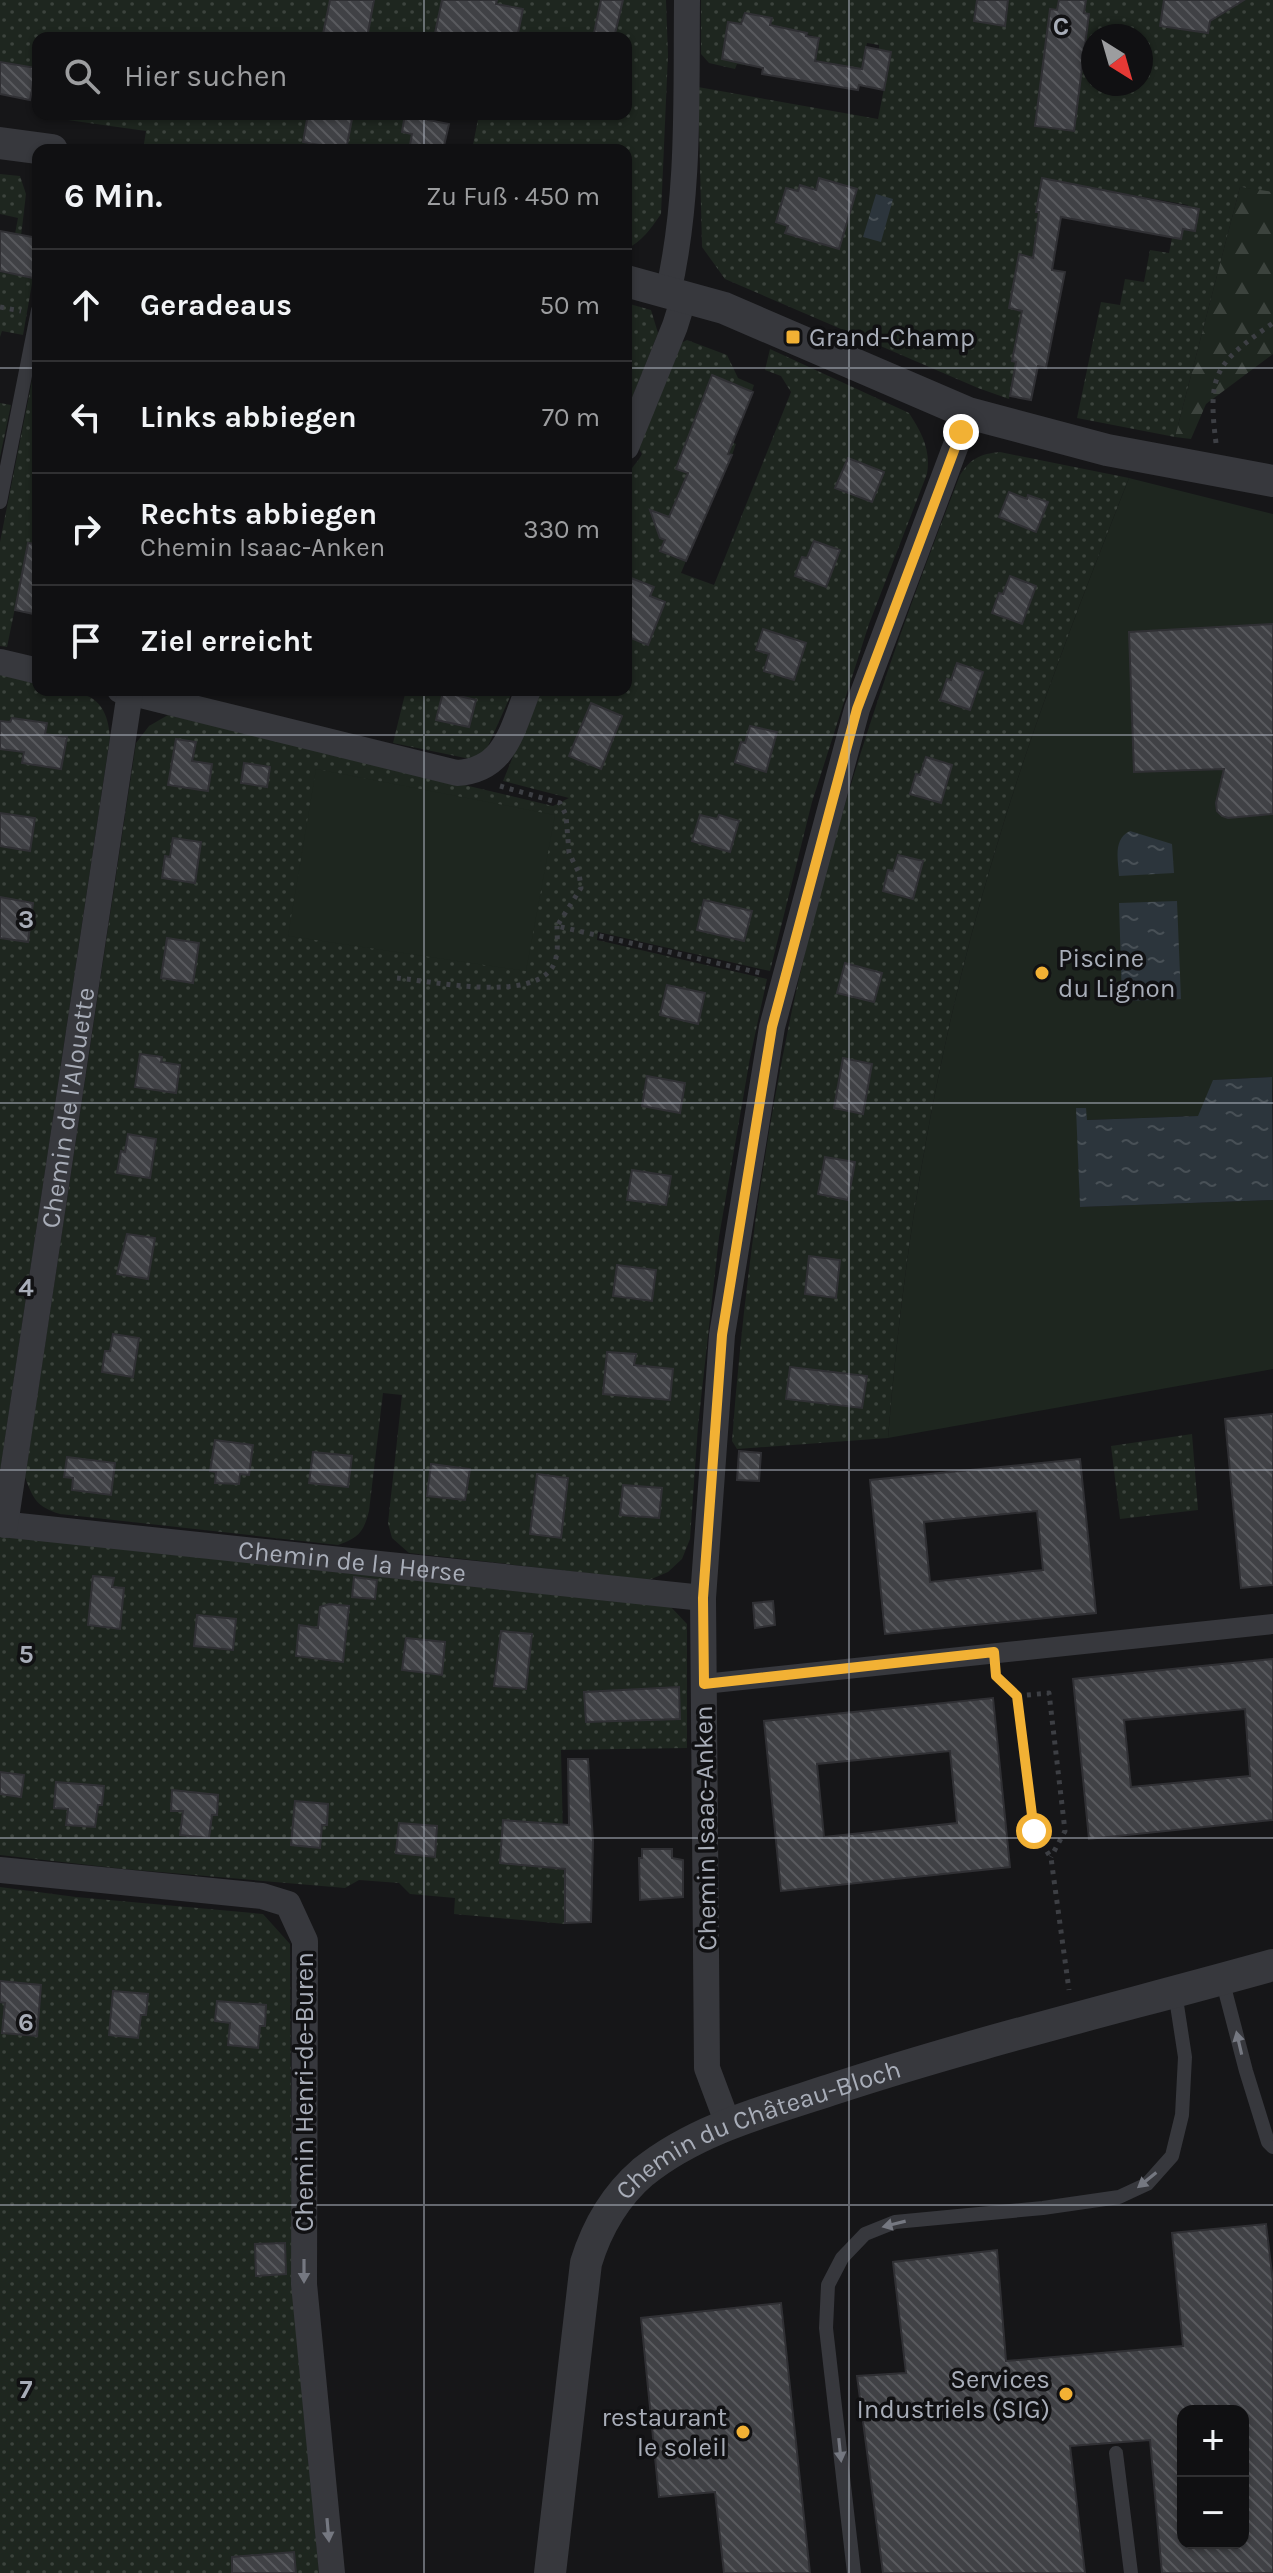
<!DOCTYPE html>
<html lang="de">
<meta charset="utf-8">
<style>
:root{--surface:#101012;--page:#1e1e20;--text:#f1f3f6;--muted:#9c9d9f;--line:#303032}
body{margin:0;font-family:Karla,sans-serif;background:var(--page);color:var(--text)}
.controls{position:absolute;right:24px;bottom:24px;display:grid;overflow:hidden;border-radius:16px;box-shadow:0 2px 6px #0004}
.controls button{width:72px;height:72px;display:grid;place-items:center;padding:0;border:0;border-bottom:2px solid var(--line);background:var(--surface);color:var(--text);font:40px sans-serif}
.compass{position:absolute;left:1081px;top:24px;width:72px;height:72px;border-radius:50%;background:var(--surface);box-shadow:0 2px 6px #0004;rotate:143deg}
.stop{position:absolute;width:24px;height:24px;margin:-18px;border:6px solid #f2b134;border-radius:50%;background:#fff}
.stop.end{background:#f2b134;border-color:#fff;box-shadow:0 2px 8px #0008}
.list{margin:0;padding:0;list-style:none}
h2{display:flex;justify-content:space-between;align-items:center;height:104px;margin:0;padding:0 32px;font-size:34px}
h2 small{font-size:26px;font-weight:400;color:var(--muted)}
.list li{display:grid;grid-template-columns:52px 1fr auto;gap:24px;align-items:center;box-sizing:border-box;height:112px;padding:0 32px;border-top:2px solid var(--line)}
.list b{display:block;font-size:30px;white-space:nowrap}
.list p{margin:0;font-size:26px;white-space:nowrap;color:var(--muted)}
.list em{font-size:26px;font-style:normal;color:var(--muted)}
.icon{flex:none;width:44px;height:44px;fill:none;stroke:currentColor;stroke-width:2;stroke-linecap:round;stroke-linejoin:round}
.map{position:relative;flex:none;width:1273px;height:2573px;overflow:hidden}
.search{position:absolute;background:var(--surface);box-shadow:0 2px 6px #0004;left:32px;top:32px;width:600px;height:88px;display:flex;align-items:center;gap:20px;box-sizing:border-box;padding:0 28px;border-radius:16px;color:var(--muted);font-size:30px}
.panel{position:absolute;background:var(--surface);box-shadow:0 2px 6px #0004;left:32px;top:144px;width:600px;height:552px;border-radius:16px}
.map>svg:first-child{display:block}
</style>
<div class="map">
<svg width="1273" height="2573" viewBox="0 0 1273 2573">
<defs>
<pattern id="green-dots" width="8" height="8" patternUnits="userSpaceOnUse" patternTransform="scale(2)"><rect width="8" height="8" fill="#1e261f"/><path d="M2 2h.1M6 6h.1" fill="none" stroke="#3c433d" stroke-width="1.8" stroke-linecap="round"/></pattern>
<pattern id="forest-firs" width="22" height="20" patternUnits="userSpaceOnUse" patternTransform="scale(2)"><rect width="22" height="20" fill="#1e261f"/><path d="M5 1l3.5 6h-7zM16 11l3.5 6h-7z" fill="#3c433d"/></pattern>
<pattern id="water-ripples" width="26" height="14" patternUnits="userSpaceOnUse" patternTransform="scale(2)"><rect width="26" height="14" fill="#2c353c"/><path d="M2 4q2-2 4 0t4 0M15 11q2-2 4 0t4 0" fill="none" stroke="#485056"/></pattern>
<pattern id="building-back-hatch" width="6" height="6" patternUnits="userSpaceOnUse" patternTransform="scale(2)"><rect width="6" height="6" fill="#404145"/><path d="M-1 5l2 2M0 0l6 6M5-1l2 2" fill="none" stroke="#595a5e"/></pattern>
</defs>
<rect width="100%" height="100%" fill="#161618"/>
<path fill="url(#green-dots)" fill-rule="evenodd" d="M0,0H442L434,38H38V93L32,92L35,68L0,62Z
M458,0H666L668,55L661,214C651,228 642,242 626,249V150H472L479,114H626V38H517L522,9Z
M701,0H1273V193L1240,187L1175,437L1077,418L1101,302L1120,305L1125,279L1144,282L1150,250L1169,253L1172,238L1181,239L1188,205L1042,179L1036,211L1041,213L1012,361L1016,362L1009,399L978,388L725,279L702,247L698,87L878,119L891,52L879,49V45L867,43L862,69L815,61L819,38L794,30L766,51L763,68L737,64L735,69L709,63L701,54ZM1093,36H1141V84H1093Z
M39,114H409L402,132L412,134L409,150H273V147L250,144L248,150H143L146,131L39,116Z
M0,174L20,176L26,194L21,236L15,234L18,218L0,214Z
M0,272L33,278L23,335L2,331L0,337Z
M626,303L651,310L658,333L626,413Z
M687,340L727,355L738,378L754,385L752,391L712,375L700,406L712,412L711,433L736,444L732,455L688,438L676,468L708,481L678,496L669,517L658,513L654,521L661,538L665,540L661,551L686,561L681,573L714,585L791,392L781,376L765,370L770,349L909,413C922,433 931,450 927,474L869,624L812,802L770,971L598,932L597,940L767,979L750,1058L719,1237L698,1426L690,1539L682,1559L668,1572L649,1580L409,1553L392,1538L388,1523L402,1395L383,1393L369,1511C364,1531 359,1538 338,1545L60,1514C37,1507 33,1499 25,1477L136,743L149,726L168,715L553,806L569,798L503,781L540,690H626V478C630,468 637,464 642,454L638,447L679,344Z
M37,355L38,577L22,574L7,647L0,646V542Z
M0,403L11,405L0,457Z
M1000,452L1129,478C1080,603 1032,726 994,855C937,1044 904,1241 888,1438L737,1449L732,1441C743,1296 762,1153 792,1010C831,827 892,649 960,475C971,458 980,454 1000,452Z
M0,674L38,683V690C77,690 107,690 110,737L0,1472Z
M406,690H513L485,753L470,759L393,743Z
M1192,1434L1198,1510L1120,1519L1111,1446Z
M0,1534L670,1606L687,1624V1748L561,1750L565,1924L454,1914L455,1898L410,1894L399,1883L359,1880L345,1888L124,1869L0,1855Z
M0,1887L76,1897L263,1914L290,1944L292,2275L319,2573H0Z"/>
<path fill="url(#forest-firs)" d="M1240,187L1273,192V354L1206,404L1191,439L1175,437Z"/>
<path fill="#1e261f" d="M1129,478L1273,514V1097L1272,1077L1214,1080L1199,1116L1086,1120L1077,1108L1080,1207L1273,1200V1369L888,1438C904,1241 937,1044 994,855C1032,726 1080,603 1129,478Z
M316,769L555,815L526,971L288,936Z"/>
<path fill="url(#water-ripples)" d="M876,194L893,199L881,242L863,237Z
M1130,831L1172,844L1174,873L1119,876C1118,859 1113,839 1130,831Z
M1177,901L1181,999L1122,1001L1119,903Z
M1272,1077L1273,1200L1080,1207L1076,1108H1086L1087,1120L1198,1116L1213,1080Z"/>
<path fill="url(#building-back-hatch)" stroke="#303034" stroke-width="2" fill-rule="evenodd" d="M330,0H374L367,38H343L323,34Z
M442,0H497L496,4L523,9L517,38H434Z
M601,0H623L614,38H593Z
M977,0H1008L1005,26L974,21Z
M1059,0H1086L1084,13L1089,14L1074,131L1035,126L1050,9L1057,10Z
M1164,0H1244L1210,21L1208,33L1160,26Z
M745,13L772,18L770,25L807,33L806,36L819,38L815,61L862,69L866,47L891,52L884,90L859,85L858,90L762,74L763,68L722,59L728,22L741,24Z
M0,62L36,68L30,100L0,94Z
M308,114H353L346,150L303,142Z
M405,114H429L428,120L449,124L443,150H409L412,134L402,132Z
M819,178L857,189L839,249L785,233L788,226L776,222L786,188L798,191L800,185L816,190Z
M1042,178L1199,209L1195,231L1183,229L1181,239L1061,217L1052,270L1065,272L1046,368L1038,366L1031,400L1010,396L1016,362L1012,361L1022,311L1009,308L1019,254L1033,258L1039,212H1036Z
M0,231L38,238L33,278L0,271Z
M712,375L753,392L728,454L732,455L686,561L660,551L665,540L660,538L650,510L669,517L688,473L676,469Z
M848,458L884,472L872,502L835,488Z
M1009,492L1027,499L1028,495L1048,502L1036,532L999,517Z
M814,541L840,550L826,587L795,576L802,557L807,558Z
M28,543L38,544V615L15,610Z
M626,576L654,587L650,596L665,602L648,645L626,636Z
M1010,576L1036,586L1022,624L992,613L999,593L1003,594Z
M1273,624V814L1228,818L1222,816L1217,811L1216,803L1224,769L1134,772L1129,632Z
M763,629L806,643L794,680L764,671L769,654L756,650Z
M957,663L983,672L970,710L940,700L947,679L951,680Z
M443,692L476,700L469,727L436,720Z
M591,703L622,716L601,769L569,756Z
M12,718L47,723L45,734L67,737L61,769L22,763L24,752L0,749V721L10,722Z
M750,726L777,732L766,772L735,762L741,742L745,743Z
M176,739L196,742L192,761L212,764L208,791L168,785Z
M926,757L952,765L941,803L910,794L916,774L920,775Z
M244,763L270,767L267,787L241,783Z
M0,813L35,818L30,851L0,846Z
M700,815L717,819L719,815L739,821L730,852L692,841Z
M173,838L201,842L195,883L162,878L165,856L170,857Z
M898,855L923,861L913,899L883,891L888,870L893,871Z
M0,897L33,903L28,942L0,938Z
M704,900L752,911L744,941L697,930Z
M167,938L199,943L193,983L161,978Z
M845,963L882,973L874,1002L837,993Z
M667,985L705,993L698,1024L660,1015Z
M140,1054L162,1057L161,1062L180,1065L176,1093L135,1087Z
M843,1058L872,1064L863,1114L834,1108Z
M647,1076L685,1083L680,1113L642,1106Z
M128,1134L156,1139L150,1178L117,1173L121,1151L125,1152Z
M825,1157L855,1162L848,1200L818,1194Z
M632,1170L671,1176L666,1205L627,1200Z
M127,1234L155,1238L148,1279L117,1274Z
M809,1256L840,1260L836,1298L805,1294Z
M617,1265L656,1270L652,1301L613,1296Z
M113,1334L139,1338L133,1377L102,1372L105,1351H110Z
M607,1352L636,1354L634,1365L673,1369L670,1400L603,1394Z
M790,1367L867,1376L862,1408L786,1399Z
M1273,1414V1585L1241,1588L1225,1419Z
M215,1440L253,1445L249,1475L240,1474L239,1484L215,1483L216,1472L210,1471Z
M739,1451L761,1453L759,1481L737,1480Z
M313,1452L352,1456L348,1487L309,1483Z
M67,1457L115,1463L111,1495L72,1490L73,1478L64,1477Z
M1080,1459L1096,1613L885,1634L870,1480ZM1037,1511L1043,1570L930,1582L924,1522Z
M431,1464L470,1469L465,1500L427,1496Z
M537,1474L568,1478L561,1538L530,1534Z
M623,1485L662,1488L659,1518L620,1515Z
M93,1576L114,1578L112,1587L124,1588L120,1629L88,1625Z
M354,1577L377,1580L375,1599L352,1597Z
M773,1601L775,1625L755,1628L753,1603Z
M329,1604L349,1606L343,1662L296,1656L299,1625L318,1628L320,1607Z
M197,1615L236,1619L233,1650L194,1646Z
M501,1631L532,1634L526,1689L494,1686Z
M406,1638L445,1642L442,1675L402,1670Z
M1273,1659V1820L1089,1839L1073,1679ZM1245,1709L1250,1776L1131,1787L1124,1720Z
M679,1687L680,1719L586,1722L584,1692Z
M993,1698L1010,1867L781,1891L764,1721ZM950,1751L957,1823L824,1837L817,1764Z
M568,1759H588L593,1841L591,1922L565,1923V1869L500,1863L503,1820L569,1825Z
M0,1772L24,1775L21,1797L0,1794Z
M56,1782L104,1786L102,1805H98L95,1827L66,1825L68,1809L54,1808Z
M172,1790L218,1795L217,1815H212L209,1838L180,1835L183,1811H171Z
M295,1801L328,1804L327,1825H322L320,1848L291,1845Z
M399,1823L437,1826L435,1857L396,1853Z
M642,1849H672V1858L683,1860V1897L640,1900L639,1858H642Z
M0,1981L41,1985L37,2036L2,2033L5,2003L0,2002Z
M113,1991L148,1994L146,2015H141L138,2038L109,2035Z
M217,2001L266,2005L265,2026H260L258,2048L228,2045L230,2023L215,2021Z
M1266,2224L1273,2282V2573H1162L1150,2440L1070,2446L1085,2573H883L857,2376L906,2373L893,2262L997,2250L1006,2361L1183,2346L1172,2233ZM1183,2411H1243V2543H1183Z
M285,2243L286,2274L256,2276L255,2244Z
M781,2303L810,2573H724L715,2492L659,2497L641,2318Z
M294,2552L296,2573H232V2557Z"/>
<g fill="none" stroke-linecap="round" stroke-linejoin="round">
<path stroke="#3d3f44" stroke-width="5" stroke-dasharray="4 6" stroke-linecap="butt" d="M0,307L21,311
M1216,443C1207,373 1216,363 1273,323
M500,786L560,803L566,815L569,853L579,873L581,888L557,926L760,973
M397,978C432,981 536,1004 554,964C559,952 557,938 557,926
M996,1675L1017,1696L1034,1831L1051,1858L1069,1990
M1017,1696L1049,1693L1065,1831L1051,1857"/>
<path stroke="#37383d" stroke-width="14" d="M0,502L38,310
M1222,1979L1246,2071L1268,2142L1273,2147
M1116,2453L1131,2573
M854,2573L826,2328L828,2285L842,2258L865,2234L895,2222L1043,2208L1119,2197L1147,2184L1172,2156L1182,2115L1185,2057L1175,1992"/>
<path stroke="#37383d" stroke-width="20" d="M704,1684L1273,1624"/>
<g stroke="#37383d" stroke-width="26">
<path d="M668,293C690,197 686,98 687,0"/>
<path d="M626,447L675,326L684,297"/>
<path d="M0,662L38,671"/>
<path d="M120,690L457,773C506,770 512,729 528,690"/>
<path id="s1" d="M0,1524L703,1598"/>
<path id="s2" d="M5,1525L130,692"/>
<path d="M0,1870L262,1896L288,1904L305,1941L304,2284L332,2573"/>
<path d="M728,2124L707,2068L703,1598L722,1335L772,1027L857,709L968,413"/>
</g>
<g stroke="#37383d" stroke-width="32">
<path d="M0,143L52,150"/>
<path d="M626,281L724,308L968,413L1107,450L1273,481"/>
<path id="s3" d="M550,2573L586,2263C597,2227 614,2197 643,2172C696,2129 766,2111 830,2090C976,2042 1126,2006 1273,1965"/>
</g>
</g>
<defs><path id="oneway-solid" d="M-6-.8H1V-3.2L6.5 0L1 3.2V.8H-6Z" transform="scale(2)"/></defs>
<g fill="#757881">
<use href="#oneway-solid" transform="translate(1239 2043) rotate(-103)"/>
<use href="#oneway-solid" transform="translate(1147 2180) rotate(141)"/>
<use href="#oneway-solid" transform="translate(894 2224) rotate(166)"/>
<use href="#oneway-solid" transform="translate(304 2271) rotate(90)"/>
<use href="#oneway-solid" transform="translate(840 2450) rotate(84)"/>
<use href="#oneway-solid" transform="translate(328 2530) rotate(85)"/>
</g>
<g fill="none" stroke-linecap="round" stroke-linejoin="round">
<path stroke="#f2b134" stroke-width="10" d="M961,432L857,709L772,1027L722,1335L703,1598L704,1684L994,1652L996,1676L1017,1696L1034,1831"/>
</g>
<path fill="none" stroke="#a8adb8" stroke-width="2" stroke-opacity="0.55" d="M424,0V38M849,0V2573M424,114V150M0,368H38M626,368H1273M424,690V2573M0,735H1273M0,1103H1273M0,1470H1273M0,1838H1273M0,2205H1273"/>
<g fill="#f2b134" stroke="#111113" stroke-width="3">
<rect x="785" y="329" width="16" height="16" rx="4"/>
<circle cx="1042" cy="973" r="8"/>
<circle cx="1066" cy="2394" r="8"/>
<circle cx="743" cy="2432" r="8"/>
</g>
<g text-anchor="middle" stroke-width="7" stroke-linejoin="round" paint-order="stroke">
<g font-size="26" fill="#a8adb8" stroke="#111113" text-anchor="start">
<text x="809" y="346">Grand-Champ</text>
<text x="1058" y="967">Piscine<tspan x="1058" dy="30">du Lignon</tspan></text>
<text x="1050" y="2388" text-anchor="end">Services<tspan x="1050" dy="30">Industriels (SIG)</tspan></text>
<text x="727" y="2426" text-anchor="end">restaurant<tspan x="727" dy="30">le soleil</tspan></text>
</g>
<g font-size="26" fill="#a8adb8" stroke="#111113">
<text dy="9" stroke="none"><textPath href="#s2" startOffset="422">Chemin de l'Alouette</textPath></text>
<text dy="9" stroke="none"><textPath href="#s1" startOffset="354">Chemin de la Herse</textPath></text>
<text transform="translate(705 1828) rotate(-91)" y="9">Chemin Isaac-Anken</text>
<text transform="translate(304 2092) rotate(-90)" y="9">Chemin Henri-de-Buren</text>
<text dy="9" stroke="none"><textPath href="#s3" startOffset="544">Chemin du Château-Bloch</textPath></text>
</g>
</g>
<g font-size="26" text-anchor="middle" font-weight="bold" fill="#a8adb8" stroke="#111113" stroke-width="7" stroke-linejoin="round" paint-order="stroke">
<text x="1061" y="35">C</text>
<text x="26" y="928">3</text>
<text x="26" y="1296">4</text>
<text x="26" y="1663">5</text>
<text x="26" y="2031">6</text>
<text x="26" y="2398">7</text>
</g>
</svg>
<div class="controls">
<button>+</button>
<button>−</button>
</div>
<svg class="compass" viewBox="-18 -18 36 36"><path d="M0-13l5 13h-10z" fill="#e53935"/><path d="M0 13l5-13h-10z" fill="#9c9d9f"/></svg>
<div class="stop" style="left:1034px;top:1831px"></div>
<div class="stop end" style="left:961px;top:432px"></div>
<div class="search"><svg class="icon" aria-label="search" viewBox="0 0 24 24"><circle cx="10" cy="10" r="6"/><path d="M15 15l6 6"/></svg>Hier suchen</div>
<section class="panel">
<h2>6 Min.<small>Zu Fuß · 450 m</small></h2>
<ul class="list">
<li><svg class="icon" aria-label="ahead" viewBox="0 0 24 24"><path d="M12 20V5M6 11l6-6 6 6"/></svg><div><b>Geradeaus</b></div><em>50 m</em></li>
<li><svg class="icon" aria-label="left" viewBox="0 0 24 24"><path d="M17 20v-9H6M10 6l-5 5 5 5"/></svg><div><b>Links abbiegen</b></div><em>70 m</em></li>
<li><svg class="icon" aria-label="right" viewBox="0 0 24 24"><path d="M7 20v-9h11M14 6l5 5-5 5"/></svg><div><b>Rechts abbiegen</b><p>Chemin Isaac-Anken</p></div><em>330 m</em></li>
<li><svg class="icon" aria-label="arrive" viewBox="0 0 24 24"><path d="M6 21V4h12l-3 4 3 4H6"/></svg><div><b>Ziel erreicht</b></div></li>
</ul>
</section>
</div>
